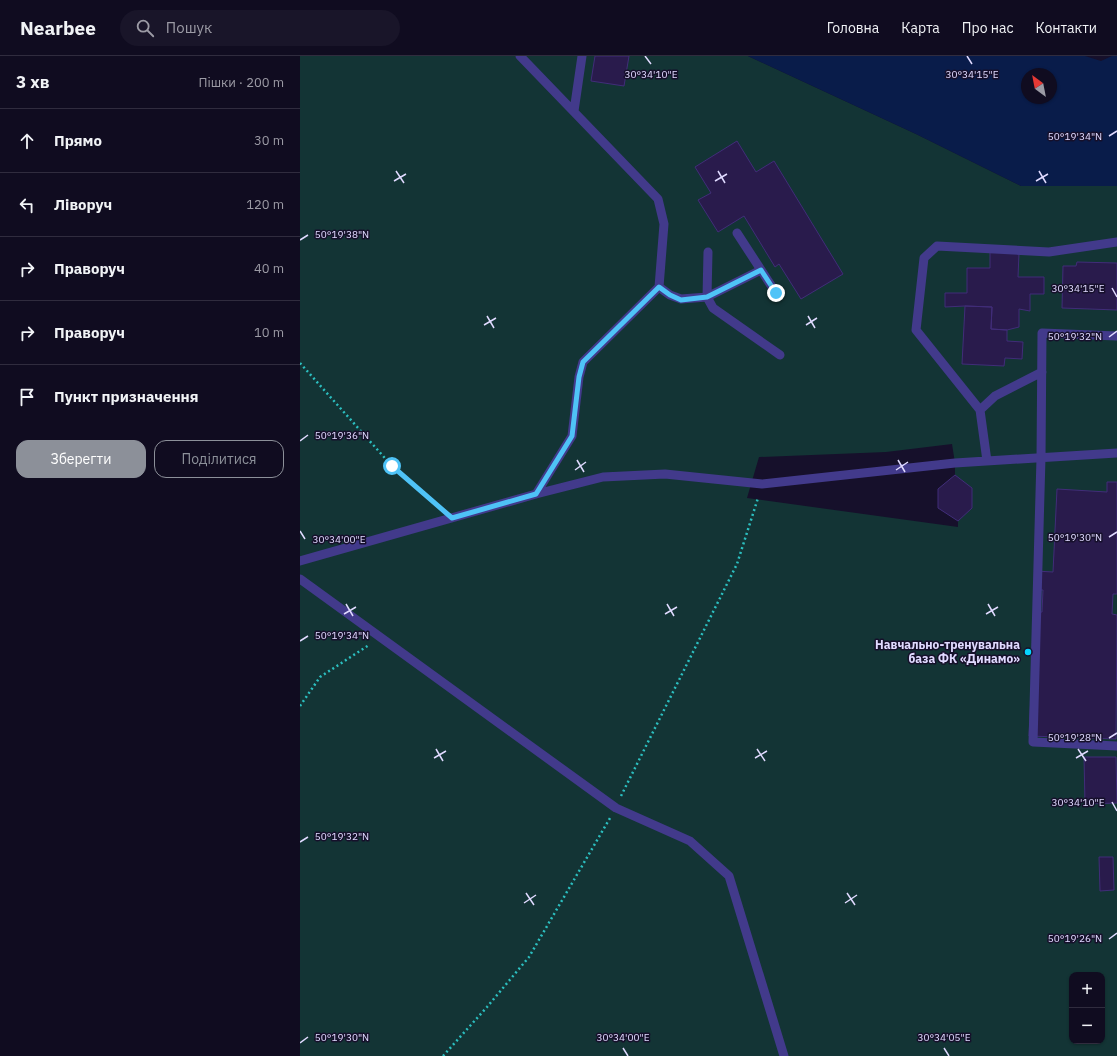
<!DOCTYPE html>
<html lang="uk">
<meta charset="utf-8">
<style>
:root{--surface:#100c20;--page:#191529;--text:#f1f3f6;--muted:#9c9ba5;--line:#302c3e;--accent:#8c9099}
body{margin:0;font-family:"IBM Plex Sans",sans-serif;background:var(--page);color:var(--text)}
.controls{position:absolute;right:12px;bottom:12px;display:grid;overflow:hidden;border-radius:8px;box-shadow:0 1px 3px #0004}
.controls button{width:36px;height:36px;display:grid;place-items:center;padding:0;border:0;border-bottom:1px solid var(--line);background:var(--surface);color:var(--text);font:20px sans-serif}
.compass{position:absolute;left:721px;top:12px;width:36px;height:36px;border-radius:50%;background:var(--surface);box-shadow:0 1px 3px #0004;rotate:328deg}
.stop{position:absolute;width:12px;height:12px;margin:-9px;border:3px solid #4fc3f7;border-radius:50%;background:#fff}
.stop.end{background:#4fc3f7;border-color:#fff;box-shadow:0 1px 4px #0008}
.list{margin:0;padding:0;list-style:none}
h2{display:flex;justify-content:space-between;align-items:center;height:52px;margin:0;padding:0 16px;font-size:17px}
h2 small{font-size:13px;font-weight:400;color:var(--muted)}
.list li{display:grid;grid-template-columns:26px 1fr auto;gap:12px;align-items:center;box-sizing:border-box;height:64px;padding:0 16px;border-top:1px solid var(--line)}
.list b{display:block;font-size:15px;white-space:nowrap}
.list em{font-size:13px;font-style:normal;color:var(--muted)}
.actions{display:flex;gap:8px;padding:12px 16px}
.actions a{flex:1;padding:9px 0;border:1px solid var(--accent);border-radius:12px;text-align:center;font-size:14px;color:var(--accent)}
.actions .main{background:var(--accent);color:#fff}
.icon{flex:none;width:22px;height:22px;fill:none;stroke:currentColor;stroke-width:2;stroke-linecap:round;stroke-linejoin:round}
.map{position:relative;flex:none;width:817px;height:1000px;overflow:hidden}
header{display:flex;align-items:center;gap:24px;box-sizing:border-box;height:56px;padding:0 20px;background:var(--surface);border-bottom:1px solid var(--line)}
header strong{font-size:19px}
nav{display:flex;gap:22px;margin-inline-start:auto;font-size:14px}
.search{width:280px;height:36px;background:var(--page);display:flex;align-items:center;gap:10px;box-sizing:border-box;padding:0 14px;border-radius:22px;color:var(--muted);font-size:15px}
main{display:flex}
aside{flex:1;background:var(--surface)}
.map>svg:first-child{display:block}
</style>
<header>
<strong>Nearbee</strong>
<div class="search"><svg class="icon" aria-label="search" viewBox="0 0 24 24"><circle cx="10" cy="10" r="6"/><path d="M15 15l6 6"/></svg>Пошук</div>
<nav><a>Головна</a><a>Карта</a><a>Про нас</a><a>Контакти</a></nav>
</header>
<main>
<aside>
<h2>3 хв<small>Пішки · 200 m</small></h2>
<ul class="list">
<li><svg class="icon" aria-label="ahead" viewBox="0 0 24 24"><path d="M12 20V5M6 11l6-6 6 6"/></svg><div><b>Прямо</b></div><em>30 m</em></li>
<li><svg class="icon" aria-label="left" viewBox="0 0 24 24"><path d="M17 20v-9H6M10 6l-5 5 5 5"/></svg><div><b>Ліворуч</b></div><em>120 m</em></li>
<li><svg class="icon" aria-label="right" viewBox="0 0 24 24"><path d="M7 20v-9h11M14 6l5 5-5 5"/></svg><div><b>Праворуч</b></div><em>40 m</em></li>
<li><svg class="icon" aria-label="right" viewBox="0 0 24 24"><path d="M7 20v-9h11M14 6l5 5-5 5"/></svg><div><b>Праворуч</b></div><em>10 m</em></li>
<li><svg class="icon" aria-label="arrive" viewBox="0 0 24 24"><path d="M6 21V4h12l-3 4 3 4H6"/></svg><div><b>Пункт призначення</b></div></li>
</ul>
<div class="actions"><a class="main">Зберегти</a><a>Поділитися</a></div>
</aside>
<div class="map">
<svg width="817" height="1000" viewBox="0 0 817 1000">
<rect width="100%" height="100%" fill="#16102b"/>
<path fill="#133435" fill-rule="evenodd" d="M0,0H448L616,78L721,130H817V1000H0ZM652,388L655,407V419L638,433V452L658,465V471L447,442L459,401L586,396ZM772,919H802V985H772Z"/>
<path fill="#091c4a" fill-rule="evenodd" d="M448,0H785L801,5L812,0H817V130H721L616,78ZM727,18H751V42H727Z"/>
<path fill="#291b4c" stroke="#412d79" d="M295,0H329L324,30L291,25Z
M437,85L456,116L474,105L543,218L501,243L479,208L475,211L444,160L418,176L398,144L411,137L395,111Z
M690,196L719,197L718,221H744V238H730V255L719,253V271L707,274L691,273L692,251L665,250L645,251V237H667V212H690Z
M777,206L817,207V254L762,252L763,210H776Z
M665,250L692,251L691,273L707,274V285L723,286L722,303L705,302L704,310L662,308Z
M655,419L672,432V452L658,465L638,452V433Z
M807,426H817V538H813L812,558L817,559L816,683L729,680L735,556H742L743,534H735L736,515L753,516L757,433L807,436Z
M784,701H816L817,747L785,748Z
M799,801H813L814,834L800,835Z"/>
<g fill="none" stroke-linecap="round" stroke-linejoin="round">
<path stroke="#2cbfc0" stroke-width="2.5" stroke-dasharray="2 3" stroke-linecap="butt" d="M0,307L92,410L140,451
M0,650L20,621L69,589
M321,740L437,508L458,442
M143,1000L187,951L229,901L310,762"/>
<path stroke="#423a8b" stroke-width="9" d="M220,0L358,143L364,168L359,231L283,306L279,321L272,380L236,438
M274,55L282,0
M437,177L476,237
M408,196L407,241L461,214
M359,231L370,239L381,243L407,241L413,252L480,299
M817,280L742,277L741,402L733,686L817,690
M680,354L695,340L742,316
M687,405L680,354L616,274L624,202L637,190L749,196L817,186
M0,505L236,438L303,421L365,418L462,428L655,407L817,397
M0,523L316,752L390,785L429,820L484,1000"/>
</g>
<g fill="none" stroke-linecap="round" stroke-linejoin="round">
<path stroke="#4fc3f7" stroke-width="5" d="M92,410L152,462L236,438L272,380L279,321L283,306L359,231L370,239L381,244L407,241L461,214L476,237"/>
</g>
<path fill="none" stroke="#e0daff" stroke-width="1.5" d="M345,0L351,8M667,0L672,8M809,80L817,75M96,115L104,127M418,115L425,127M739,115L746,127M94,125L106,118M415,125L427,118M736,125L748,118M0,184L8,179M812,232L817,241M187,260L194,272M508,260L515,272M184,269L196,262M506,269L517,262M809,281L817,275M0,385L8,379M277,404L284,416M598,404L605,416M275,414L286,406M596,414L608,406M0,475L5,483M809,481L817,476M46,548L53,560M367,548L374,560M688,548L695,560M44,558L56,551M365,558L377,551M686,558L698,551M0,585L8,580M809,682L817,677M136,693L143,705M457,693L465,705M778,693L786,705M134,702L146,695M455,702L467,695M776,702L788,695M812,746L817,755M0,786L8,781M226,837L234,849M547,837L555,849M224,847L236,839M545,847L557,839M809,883L817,877M0,987L8,981M323,992L328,1000M644,992L649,1000"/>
<circle fill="#06d5ff" stroke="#16102b" stroke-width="1.5" cx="728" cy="596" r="4"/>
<g text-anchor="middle" stroke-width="3" stroke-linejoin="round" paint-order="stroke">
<g font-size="12" font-weight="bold" fill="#e0daff" stroke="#16102b" text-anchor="end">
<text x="720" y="593">Навчально-тренувальна<tspan x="720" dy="14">база ФК «Динамо»</tspan></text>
</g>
</g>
<g font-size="10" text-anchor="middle" fill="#e0daff" stroke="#16102b" stroke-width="3" stroke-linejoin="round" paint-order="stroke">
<text x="672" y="22">30°34'15"E</text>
<text x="351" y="22">30°34'10"E</text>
<text x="775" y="84">50°19'34"N</text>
<text x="42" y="182">50°19'38"N</text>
<text x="778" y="236">30°34'15"E</text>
<text x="775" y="284">50°19'32"N</text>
<text x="42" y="383">50°19'36"N</text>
<text x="775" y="485">50°19'30"N</text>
<text x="39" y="487">30°34'00"E</text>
<text x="42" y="583">50°19'34"N</text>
<text x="775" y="685">50°19'28"N</text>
<text x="778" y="750">30°34'10"E</text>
<text x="42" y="784">50°19'32"N</text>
<text x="775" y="886">50°19'26"N</text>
<text x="42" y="985">50°19'30"N</text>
<text x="323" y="985">30°34'00"E</text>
<text x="644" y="985">30°34'05"E</text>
</g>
</svg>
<div class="controls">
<button>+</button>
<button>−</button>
</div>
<svg class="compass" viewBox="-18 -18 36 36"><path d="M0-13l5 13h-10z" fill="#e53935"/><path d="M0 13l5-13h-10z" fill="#9c9ba5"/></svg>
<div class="stop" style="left:92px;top:410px"></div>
<div class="stop end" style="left:476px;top:237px"></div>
</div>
</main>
